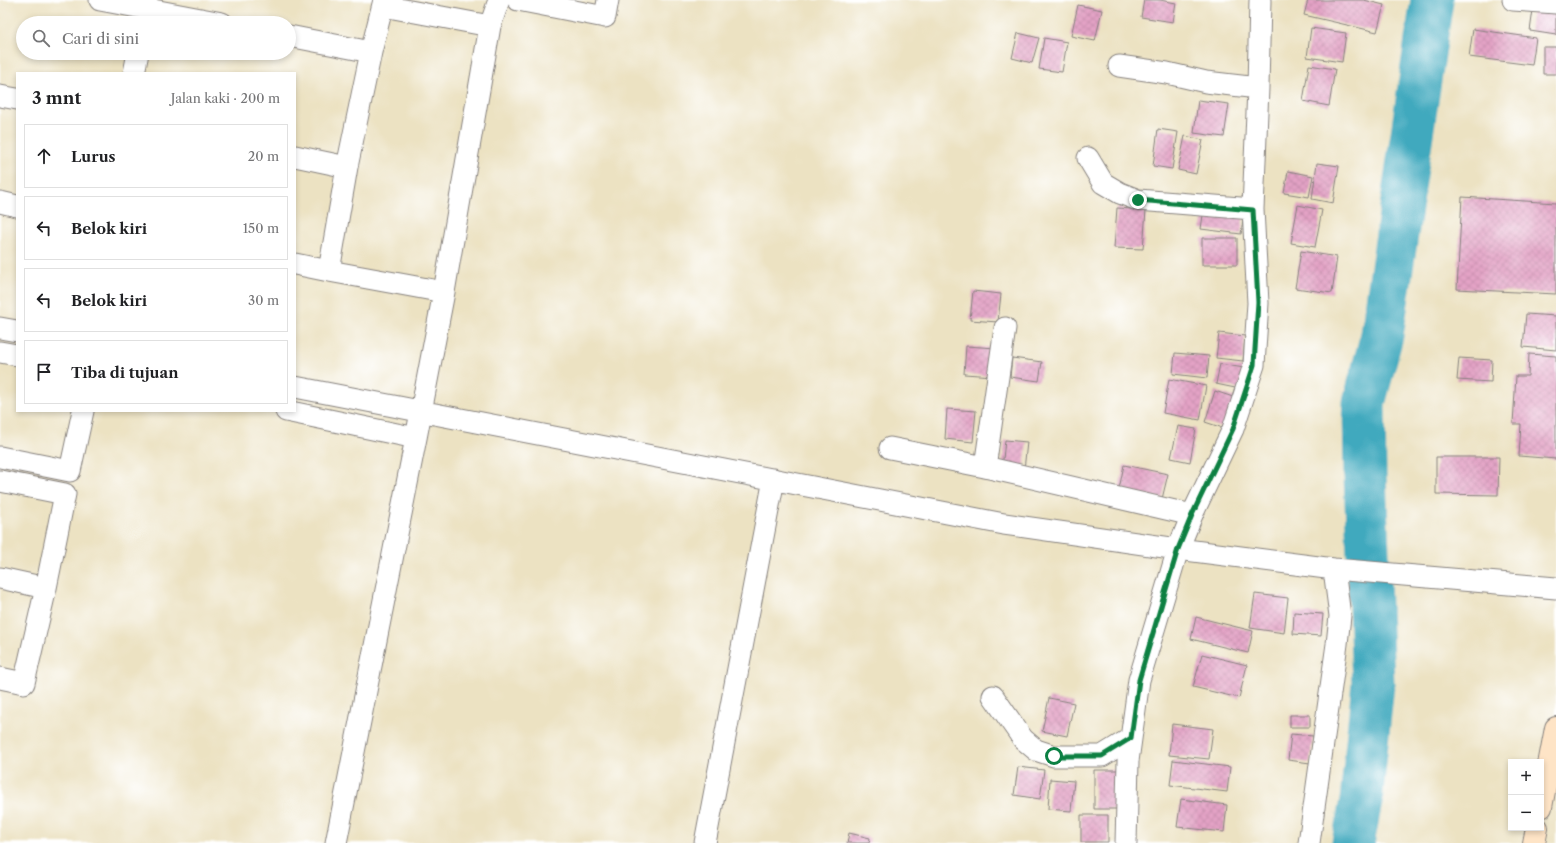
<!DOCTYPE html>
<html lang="id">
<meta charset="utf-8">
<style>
:root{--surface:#fff;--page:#f6f6f6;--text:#202124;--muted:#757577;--line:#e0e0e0}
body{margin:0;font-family:"Libre Caslon Text",serif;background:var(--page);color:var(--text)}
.controls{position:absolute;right:12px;bottom:12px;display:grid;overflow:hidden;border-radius:0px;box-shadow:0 2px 6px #0003}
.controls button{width:36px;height:36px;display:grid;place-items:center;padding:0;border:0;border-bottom:1px solid var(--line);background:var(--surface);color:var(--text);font:20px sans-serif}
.stop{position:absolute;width:12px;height:12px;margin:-9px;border:3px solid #0b8043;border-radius:50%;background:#fff}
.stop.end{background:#0b8043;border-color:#fff;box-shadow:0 1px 4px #0008}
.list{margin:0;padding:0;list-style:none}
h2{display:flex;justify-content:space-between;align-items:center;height:52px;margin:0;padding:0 16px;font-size:17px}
h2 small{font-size:13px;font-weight:400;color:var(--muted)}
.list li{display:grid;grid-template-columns:26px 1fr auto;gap:12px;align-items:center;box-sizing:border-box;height:64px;margin:0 8px 8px;padding:0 8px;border:1px solid var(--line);border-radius:0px}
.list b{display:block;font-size:15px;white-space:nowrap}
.list em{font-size:13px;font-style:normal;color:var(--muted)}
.icon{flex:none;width:22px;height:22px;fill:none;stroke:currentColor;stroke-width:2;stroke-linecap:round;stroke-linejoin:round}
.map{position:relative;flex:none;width:1556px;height:843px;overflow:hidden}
.search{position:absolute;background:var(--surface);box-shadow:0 2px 6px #0003;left:16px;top:16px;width:280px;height:44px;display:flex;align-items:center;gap:10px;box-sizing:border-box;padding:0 14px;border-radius:22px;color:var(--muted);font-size:15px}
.panel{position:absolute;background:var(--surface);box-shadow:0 2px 6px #0003;left:16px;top:72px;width:280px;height:340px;border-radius:0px}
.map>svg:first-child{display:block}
</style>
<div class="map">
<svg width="1556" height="843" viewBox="0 0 1556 843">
<defs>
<pattern id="building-cross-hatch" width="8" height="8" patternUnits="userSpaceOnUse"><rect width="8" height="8" fill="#e3a2c5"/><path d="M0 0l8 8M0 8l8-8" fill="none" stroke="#c28baa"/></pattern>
</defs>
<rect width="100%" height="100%" fill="#fff"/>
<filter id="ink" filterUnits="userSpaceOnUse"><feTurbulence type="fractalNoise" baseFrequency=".025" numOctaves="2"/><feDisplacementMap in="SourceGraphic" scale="8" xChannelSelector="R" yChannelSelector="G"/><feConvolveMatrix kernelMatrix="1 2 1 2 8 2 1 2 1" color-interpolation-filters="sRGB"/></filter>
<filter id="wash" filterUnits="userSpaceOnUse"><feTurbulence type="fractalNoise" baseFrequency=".012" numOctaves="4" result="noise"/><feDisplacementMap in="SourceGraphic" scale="16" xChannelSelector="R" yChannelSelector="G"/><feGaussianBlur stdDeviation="0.9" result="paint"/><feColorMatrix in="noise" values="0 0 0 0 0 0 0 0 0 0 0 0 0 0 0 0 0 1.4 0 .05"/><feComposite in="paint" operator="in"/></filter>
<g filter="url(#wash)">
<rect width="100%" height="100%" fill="#ece2c2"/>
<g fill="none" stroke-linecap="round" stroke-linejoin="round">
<path stroke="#3fa9be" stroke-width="43" d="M1353,843L1361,801L1373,684L1365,475L1364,403L1382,335L1432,0"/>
</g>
<g id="blocks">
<path fill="url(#building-cross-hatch)" d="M1144,0H1160L1176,3L1173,22L1141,17Z
M1308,0H1364L1384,5L1377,32L1304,15Z
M1534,3L1556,6V35L1530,31Z
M1078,5L1102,10L1095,41L1071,36Z
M1311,28L1346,33L1342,62L1307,57Z
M1473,29L1536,38L1532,65L1469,57Z
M1018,33L1039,38L1032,63L1012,58Z
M1044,38L1067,42L1062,72L1039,69Z
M1543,47H1556V74H1543Z
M1309,65L1335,69L1329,106L1303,101Z
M1198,100L1229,104L1224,137L1194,133Z
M1158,129L1178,132L1172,169L1153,166Z
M1185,136L1203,140L1196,174L1178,170Z
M1317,163L1339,166L1333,203L1312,199Z
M1288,171L1313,176L1309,197L1284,193Z
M1462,197L1556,203V294L1457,289Z
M1298,205L1322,210L1315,247L1291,243Z
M1117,208L1146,210L1143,249L1114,248Z
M1204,208L1244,213L1241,234L1201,229Z
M1202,238H1237V265H1202Z
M1301,251L1337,257L1332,293L1295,288Z
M973,291L1001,294L998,322L970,320Z
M1526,314L1556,316V350L1523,347Z
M1219,333L1245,336L1243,361L1216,358Z
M966,346L996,348L994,376L964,374Z
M1175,353L1209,356L1207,378L1173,374Z
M1529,354L1556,356V459L1519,456L1521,424H1513L1516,376H1528Z
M1012,358L1042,362L1039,381L1010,377Z
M1459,358L1492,360L1491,382L1457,380Z
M1220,364L1244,368L1240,389L1216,384Z
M1169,379L1206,386L1200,420L1163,413Z
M1215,391L1239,399L1229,430L1205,422Z
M947,409L976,411L973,442L945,439Z
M1178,426L1196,429L1190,462L1171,458Z
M1005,440L1027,442L1024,470L1002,469Z
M1436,457H1499L1498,495L1436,494Z
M1124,465L1168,474L1162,499L1119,489Z
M1255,594L1288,598L1284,633L1250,628Z
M1294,612L1323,614L1321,636L1293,634Z
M1196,617L1253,631L1248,653L1191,639Z
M1202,654L1247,665L1239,698L1193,687Z
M1049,698L1074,703L1067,736L1042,731Z
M1290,715H1310V727H1290Z
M1172,724L1213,729L1209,759L1169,755Z
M1291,734L1313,736L1310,763L1288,760Z
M1173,760L1230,767L1227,792L1170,785Z
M1018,767L1044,770L1040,799L1014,795Z
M1094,770H1121V809H1094Z
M1050,779L1074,781L1071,811L1048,809Z
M1181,799L1227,805L1224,832L1177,827Z
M1081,815H1108V842H1081Z
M849,833L870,838L869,843H847Z"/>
</g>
</g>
<g filter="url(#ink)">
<use href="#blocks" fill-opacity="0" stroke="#87827e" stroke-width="1"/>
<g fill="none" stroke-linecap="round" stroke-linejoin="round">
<defs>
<path id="minor" d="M100,0L222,23
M384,0L371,52L347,167L329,271L444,292
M518,0L605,17L608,0
M1513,0L1556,3
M383,6L490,26
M289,36L371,52
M1119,66L1167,73L1206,82L1258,88
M134,73L138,53
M0,96L17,99
M295,156L347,167
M1088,158L1103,183L1120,193L1138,200L1253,209
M0,202L17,206
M295,264L329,271
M0,328L17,331
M0,352L17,355
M295,387L1004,524L1178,549L1334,569L1556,588
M286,411L416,438L444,292L490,26L499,0
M890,448L985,467L1192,515
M0,457L70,471L83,411
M985,467L1005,328
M0,481L65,494L46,588L0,578
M0,678L24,683L46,588
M993,696L1023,739L1036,750L1054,756H1102L1131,738
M336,843L416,438
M705,843L774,479
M1126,843L1128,761L1139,680L1178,549L1192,515L1233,429L1254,365L1258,303L1253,209L1258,88L1260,0
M1309,843L1337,644L1340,616L1334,569"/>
<path id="secondary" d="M1541,807L1556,728
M1534,843L1537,828"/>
</defs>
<use href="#minor" stroke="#87827e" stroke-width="23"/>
<use href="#secondary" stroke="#87827e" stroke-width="24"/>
<use href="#minor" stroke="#fff" stroke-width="21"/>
<use href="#secondary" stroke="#fee4c6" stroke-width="22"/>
</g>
</g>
<g fill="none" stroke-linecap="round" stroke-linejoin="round" filter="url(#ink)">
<path stroke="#0b8043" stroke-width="5" d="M1054,756H1102L1131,738L1139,680L1178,549L1192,515L1233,429L1254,365L1258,302L1253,210L1138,200"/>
</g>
</svg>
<div class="controls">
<button>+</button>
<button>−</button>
</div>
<div class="stop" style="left:1054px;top:756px"></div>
<div class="stop end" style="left:1138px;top:200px"></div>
<div class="search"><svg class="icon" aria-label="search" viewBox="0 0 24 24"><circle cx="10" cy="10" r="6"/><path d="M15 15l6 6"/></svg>Cari di sini</div>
<section class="panel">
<h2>3 mnt<small>Jalan kaki · 200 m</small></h2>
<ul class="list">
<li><svg class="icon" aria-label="ahead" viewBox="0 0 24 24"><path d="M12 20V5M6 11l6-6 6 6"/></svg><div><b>Lurus</b></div><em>20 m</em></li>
<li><svg class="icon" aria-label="left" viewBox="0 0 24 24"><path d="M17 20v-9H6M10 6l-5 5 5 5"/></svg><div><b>Belok kiri</b></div><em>150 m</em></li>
<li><svg class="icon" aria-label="left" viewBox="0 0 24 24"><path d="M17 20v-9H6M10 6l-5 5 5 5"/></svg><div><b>Belok kiri</b></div><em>30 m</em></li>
<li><svg class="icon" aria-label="arrive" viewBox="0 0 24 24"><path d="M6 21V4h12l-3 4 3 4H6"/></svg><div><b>Tiba di tujuan</b></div></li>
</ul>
</section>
</div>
